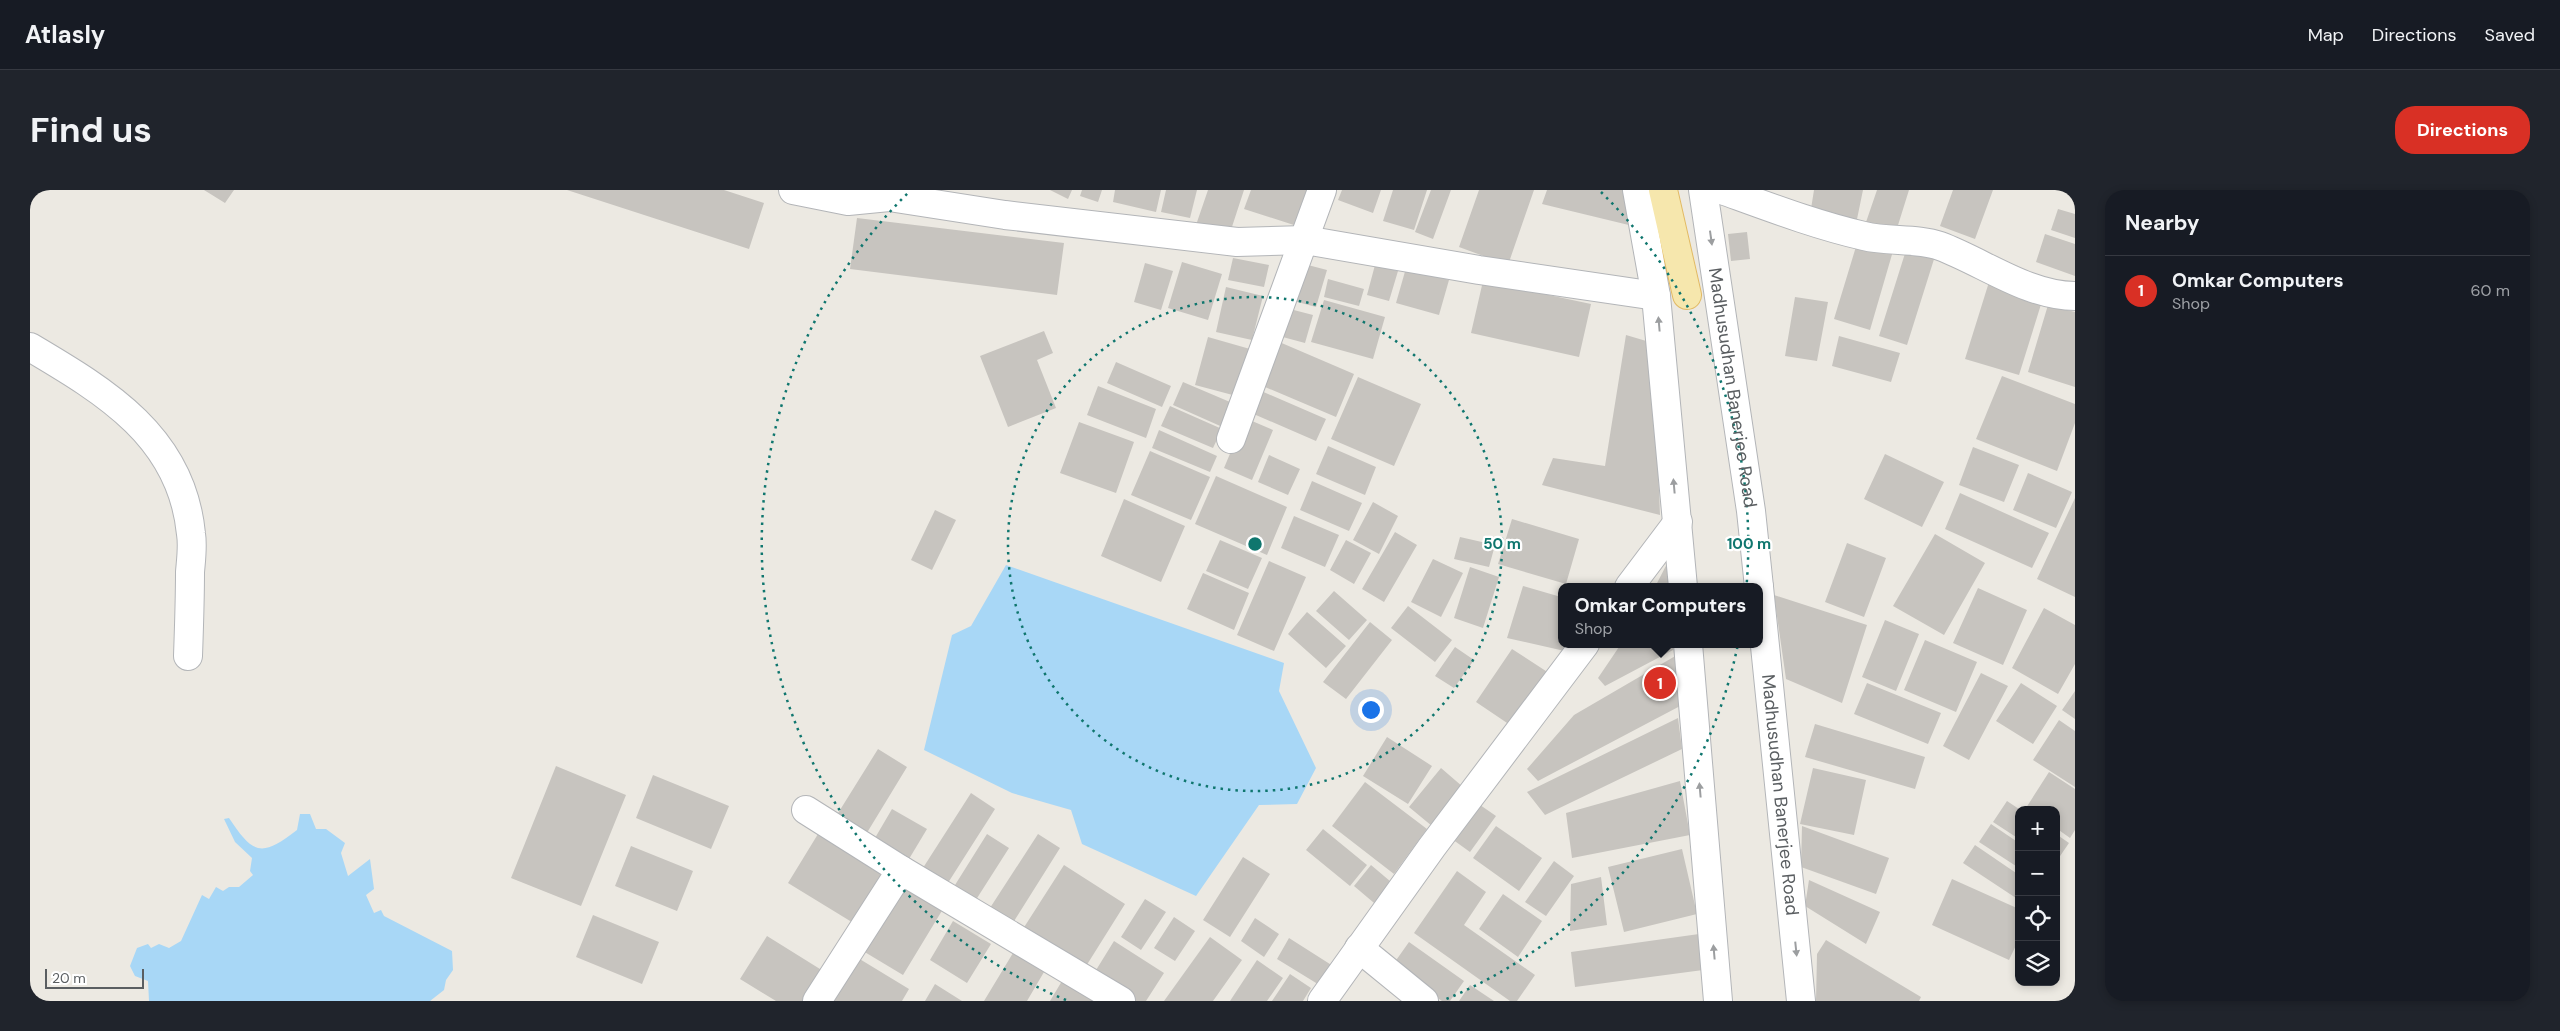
<!DOCTYPE html>
<meta charset="utf-8">
<style>
:root{--surface:#171b24;--page:#20242c;--text:#f1f3f6;--muted:#9ea1a6;--line:#363941;--accent:#d93025}
body{margin:0;font-family:"DM Sans",sans-serif;background:var(--page);color:var(--text)}
.controls{position:absolute;right:15px;bottom:15px;display:grid;overflow:hidden;border-radius:10px;box-shadow:0 2px 8px #0003}
.controls button{width:45px;height:45px;display:grid;place-items:center;padding:0;border:0;border-bottom:1px solid var(--line);background:var(--surface);color:var(--text);font:25px sans-serif}
.scale{position:absolute;left:15px;bottom:12px;width:99px;box-sizing:border-box;padding-left:5px;border:2px solid #5a5e61;border-top:0;font-size:14px;line-height:18px;white-space:nowrap;color:#5a5e61;-webkit-text-stroke:4px #fff;paint-order:stroke}
.you{position:absolute;left:1340px;top:519px;width:18px;height:18px;margin:-12px;border:4px solid #fff;border-radius:50%;background:#1a73e8;box-shadow:0 0 0 8px #1a73e833}
.badge{display:grid;place-items:center;width:32px;height:32px;border-radius:50%;background:var(--accent);color:#fff;font-size:16px;font-weight:700}
.pin{position:absolute;translate:-50% -50%;border:2px solid #fff;box-shadow:0 1px 5px #0006}
.popup{position:absolute;left:1528px;top:393px;width:205px;height:65px;box-sizing:border-box;display:grid;place-content:center;border-radius:10px;background:var(--surface);filter:drop-shadow(0 1px 4px #0005);font-size:16px;white-space:nowrap;color:var(--muted)}
.popup b{font-size:19px;color:var(--text)}
.popup::after{content:'';position:absolute;left:50%;top:100%;margin-left:-10px;border:10px solid transparent;border-top-color:var(--surface)}
.list{margin:0;padding:0;list-style:none}
h2{display:flex;justify-content:space-between;align-items:center;height:65px;margin:0;padding:0 20px;font-size:21px}
h2 small{font-size:16px;font-weight:400;color:var(--muted)}
.list li{display:grid;grid-template-columns:32px 1fr auto;gap:15px;align-items:center;box-sizing:border-box;height:70px;padding:0 20px;border-top:1px solid var(--line)}
.list b{display:block;font-size:19px;white-space:nowrap}
.list p{margin:0;font-size:16px;white-space:nowrap;color:var(--muted)}
.list em{font-size:16px;font-style:normal;color:var(--muted)}
.icon{flex:none;width:28px;height:28px;fill:none;stroke:currentColor;stroke-width:2;stroke-linecap:round;stroke-linejoin:round}
.map{position:relative;flex:none;width:2045px;height:811px;overflow:hidden;border-radius:20px}
header{display:flex;align-items:center;gap:30px;box-sizing:border-box;height:70px;padding:0 25px;background:var(--surface);border-bottom:1px solid var(--line)}
header strong{font-size:24px}
nav{display:flex;gap:28px;margin-inline-start:auto;font-size:18px}
.intro{display:flex;align-items:center;justify-content:space-between;box-sizing:border-box;height:120px;padding:0 30px}
h1{margin:0;font-size:35px}
.button{padding:12px 22px;border-radius:20px;background:var(--accent);color:#fff;font-size:18px;font-weight:700}
main{display:flex;gap:30px;padding:0 30px}
aside{flex:1;background:var(--surface);border-radius:20px;box-shadow:0 2px 8px #0003}
.map>svg:first-child{display:block}
</style>
<header>
<strong>Atlasly</strong>
<nav><a>Map</a><a>Directions</a><a>Saved</a></nav>
</header>
<div class="intro"><h1>Find us</h1><a class="button">Directions</a></div>
<main>
<div class="map">
<svg width="2045" height="811" viewBox="0 0 2045 811">
<rect width="100%" height="100%" fill="#ece9e2"/>
<path fill="#a8d7f6" d="M976,375L1254,473L1249,501L1286,578L1267,614L1229,615L1166,706L1052,654L1041,620L982,603L894,560L922,445L941,436Z
M270,624H280L286,639H296L315,653L311,663L318,686L340,669L344,699L336,705L344,723L351,720L354,726L422,761L423,780L416,790L414,800L400,811H119L118,791L105,786L100,776L107,758L118,754L121,758L129,754L139,758L151,751L172,705L179,709L186,697L193,701L199,697H209L223,685L220,681L222,668L205,652L194,629L199,628C223,664 231,668 267,640Z"/>
<path fill="#c7c4bf" d="M174,0H204L195,13Z
M537,0H694L734,13L719,59Z
M1020,0H1042L1038,9Z
M1052,0H1072L1068,12L1050,6Z
M1085,0H1131L1126,22L1083,12Z
M1136,0H1167L1160,28L1131,22Z
M1178,0H1214L1199,46L1166,35Z
M1221,0H1282L1270,37L1214,19Z
M1312,0H1351L1343,23L1308,10Z
M1363,0H1397L1384,40L1353,31Z
M1401,0H1421L1403,49L1385,42Z
M1449,0H1504L1478,75L1429,57Z
M1517,0H1595L1607,37L1512,14Z
M1784,0H1833L1826,34L1780,25Z
M1847,0H1879L1864,48L1834,38Z
M1923,0H1963L1945,49L1910,36Z
M2028,19L2045,24V48L2021,40Z
M827,28L1034,53L1027,105L820,79Z
M1717,42L1720,69L1701,71L1698,44Z
M2015,44L2045,54V86L2006,72Z
M1828,50L1863,61L1840,140L1804,129Z
M1877,57L1905,66L1877,155L1849,146Z
M1203,68L1239,75L1234,97L1198,90Z
M1152,72L1192,84L1178,130L1138,118Z
M1115,73L1143,81L1131,120L1104,112Z
M1274,74L1297,80L1286,117L1264,111Z
M1345,75L1368,81L1359,111L1337,105Z
M1376,78L1419,90L1409,125L1366,113Z
M1298,89L1334,99L1329,116L1294,107Z
M1453,91L1561,114L1549,167L1441,143Z
M1959,92L2013,108L1989,185L1935,169Z
M1196,97L1233,106L1222,150L1186,142Z
M1765,107L1798,112L1787,171L1755,166Z
M1294,110L1355,127L1343,169L1281,152Z
M2018,115L2045,122V197L1998,182Z
M1256,118L1283,125L1275,153L1249,146Z
M1014,141L1023,163L1007,170L1026,218L978,237L950,166Z
M1596,145L1623,153L1630,325L1512,295L1523,268L1575,276Z
M1809,146L1870,163L1861,192L1802,176Z
M1178,147L1227,161L1214,208L1165,195Z
M1247,151L1324,184L1306,227L1228,194Z
M1086,172L1141,196L1132,217L1077,193Z
M1972,186L2045,214V233L2027,281L1946,249Z
M1328,187L1391,214L1364,276L1301,249Z
M1153,192L1207,215L1197,239L1143,215Z
M1068,196L1126,219L1116,248L1057,225Z
M1229,200L1296,229L1286,251L1219,222Z
M1140,216L1192,239L1183,258L1131,236Z
M1215,228L1243,240L1222,290L1194,278Z
M1049,232L1104,252L1086,303L1030,283Z
M1129,240L1187,266L1180,282L1122,258Z
M1298,256L1346,277L1335,305L1286,284Z
M1943,257L1989,275L1974,312L1929,295Z
M1120,261L1180,287L1161,330L1101,305Z
M1855,264L1914,292L1892,337L1834,309Z
M1239,265L1270,279L1258,305L1228,292Z
M1998,283L2042,302L2026,338L1983,320Z
M1186,286L1257,317L1237,365L1165,334Z
M1282,291L1332,313L1319,341L1270,320Z
M1930,303L2019,343L2002,378L1915,339Z
M2045,308V407L2007,389Z
M1094,309L1155,336L1131,392L1071,366Z
M1343,312L1368,326L1349,364L1323,350Z
M905,320L926,330L902,380L881,370Z
M1264,326L1309,345L1295,377L1251,358Z
M1482,329L1549,349L1536,394L1468,374Z
M1365,342L1387,355L1354,412L1332,399Z
M1905,344L1955,373L1914,445L1863,416Z
M1430,347L1465,355L1459,377L1424,369Z
M1190,350L1232,368L1218,399L1176,381Z
M1316,350L1341,363L1324,394L1300,380Z
M1817,353L1856,368L1834,427L1795,412Z
M1642,364V397H1625Z
M1403,369L1433,383L1411,427L1381,412Z
M1239,371L1276,387L1244,461L1207,445Z
M1440,377L1469,387L1453,438L1424,428Z
M1173,383L1219,403L1204,440L1157,419Z
M1493,396L1531,407V454H1544L1539,462L1477,448Z
M1948,398L1997,420L1973,475L1923,453Z
M1304,401L1337,430L1319,450L1286,421Z
M1744,405L1837,435L1812,513L1756,489Z
M1378,416L1422,450L1405,472L1361,438Z
M2014,418L2045,435V474L2028,504L1982,478Z
M1277,422L1316,456L1296,478L1258,444Z
M1855,430L1889,444L1866,501L1832,487Z
M1340,432L1362,450L1316,509L1293,492Z
M1895,450L1947,472L1926,522L1874,500Z
M1591,454H1643V460L1575,496L1568,488Z
M1425,457L1444,470L1424,498L1405,486Z
M1482,459L1522,485L1486,539L1446,512Z
M1647,465L1652,515L1508,591L1497,579L1544,525Z
M1951,483L1978,496L1939,570L1913,556Z
M1837,493L1911,523L1898,554L1824,524Z
M1991,493L2027,516L2003,554L1966,531Z
M2045,501V529L2032,520Z
M1648,528L1652,559L1515,625L1497,602Z
M2029,530L2045,541V597L2003,570Z
M1785,534L1895,567L1885,599L1775,567Z
M1357,547L1402,576L1378,614L1333,586Z
M848,559L877,577L835,646L805,628Z
M526,576L596,605L551,716L481,688Z
M1411,578L1440,603L1408,641L1379,617Z
M1783,578L1836,590L1824,645L1770,634Z
M2019,582L2045,599V640L2040,648L2026,638V620L1996,618Z
M623,585L699,616L681,659L606,628Z
M1650,591L1660,645L1542,668L1536,623Z
M1335,592L1397,639L1364,684L1302,636Z
M941,603L965,619L916,696L891,681Z
M1440,608L1466,626L1440,662L1415,644Z
M1977,611L1989,619V649L1963,632Z
M862,619L897,639L879,669L845,648Z
M1961,634L1989,653V678L1949,652Z
M1466,636L1512,668L1489,701L1443,668Z
M1772,636L1859,668L1846,704L1771,677Z
M1293,639L1337,675L1320,696L1276,660Z
M788,644L854,685L825,734L758,693Z
M957,644L979,658L942,716L920,703Z
M1008,644L1030,658L981,736L958,721Z
M2026,644L2039,653L2026,672Z
M1945,655L1989,685V710L1933,673Z
M601,656L663,681L647,721L585,696Z
M1652,659L1667,724L1594,742L1578,677Z
M1213,667L1240,684L1200,747L1173,730Z
M1524,671L1544,686L1516,726L1495,712Z
M1034,675L1095,714L1053,781L991,742Z
M1341,675L1367,697L1350,718L1324,696Z
M1427,681L1456,702L1434,735L1505,785L1487,811H1480L1384,743Z
M1571,687L1577,735L1540,741L1541,694Z
M1922,689L1989,719V749L1979,770L1902,735Z
M1779,690L1850,722L1836,754L1775,716Z
M872,695L913,719L873,785L833,761Z
M1473,704L1512,731L1488,767L1449,739Z
M1115,709L1136,722L1111,760L1091,747Z
M563,725L629,752L612,794L546,767Z
M1144,727L1165,741L1145,771L1124,758Z
M1225,728L1249,744L1234,767L1211,751Z
M923,731L961,754L937,793L900,770Z
M1669,744L1673,780L1545,797L1541,762Z
M737,746L798,784L782,811H746L710,789Z
M1180,747L1212,770L1183,811H1134Z
M1259,748L1303,776L1291,796L1247,769Z
M1796,750L1891,807L1889,811H1786L1787,764Z
M1084,751L1134,783L1116,811H1105L1063,785Z
M1379,752L1434,791L1420,811H1412L1362,776Z
M983,763L1014,782L997,811H954Z
M828,768L879,799L872,811H802Z
M1227,770L1253,788L1237,811H1200Z
M1260,784L1281,798L1273,811H1242Z
M1035,786L1065,811H1020Z
M905,794L932,811H895Z
M1440,795L1464,811H1429Z"/>
<g fill="none" stroke-linecap="round" stroke-linejoin="round">
<defs>
<g id="minor">
<path d="M763,0L818,11L859,7L975,25L1207,52L1275,50L1449,80L1626,106"/>
<path d="M1607,0L1626,106L1653,397"/>
<path id="s1" d="M1673,0L1721,321L1729,397"/>
<path d="M1692,0C1739,17 1786,35 1834,46C1858,52 1887,48 1910,56C1953,72 1998,106 2045,106"/>
<path d="M0,157C76,202 152,247 161,344C163,356 161,370 160,382C160,410 159,438 158,466"/>
<path d="M1201,249L1292,0"/>
<path d="M1599,397L1648,332"/>
<path id="s2" d="M1729,397L1771,811"/>
<path d="M1658,454L1688,811"/>
<path d="M776,620L871,680L1091,811"/>
<path d="M1329,758L1394,811"/>
<path d="M787,811L871,680"/>
<path d="M1292,811L1402,657L1555,454"/>
</g>
<path id="major" d="M1633,0L1657,105"/>
</defs>
<use href="#minor" stroke="#b3b5b8" stroke-width="30"/>
<use href="#major" stroke="#e2ba64" stroke-width="30"/>
<use href="#minor" stroke="#fff" stroke-width="28"/>
<use href="#major" stroke="#f6e7ad" stroke-width="28"/>
</g>
<defs><path id="oneway-solid" d="M-6-.8H1V-3.2L6.5 0L1 3.2V.8H-6Z" transform="scale(1.25)"/></defs>
<g fill="#9c9ea0">
<use href="#oneway-solid" transform="translate(1681 48) rotate(82)"/>
<use href="#oneway-solid" transform="translate(1629 134) rotate(-95)"/>
<use href="#oneway-solid" transform="translate(1644 296) rotate(-95)"/>
<use href="#oneway-solid" transform="translate(1670 600) rotate(-95)"/>
<use href="#oneway-solid" transform="translate(1766 759) rotate(84)"/>
<use href="#oneway-solid" transform="translate(1684 762) rotate(-95)"/>
</g>
<g fill="none" stroke="#0f766e" stroke-width="2.5" stroke-dasharray="2.5 5">
<circle cx="1225" cy="354" r="247"/>
<path d="M1036 810A494 494 0 0 1 879 2M1571 2A494 494 0 0 1 1414 810"/>
</g>
<g text-anchor="middle" stroke-width="4.5" stroke-linejoin="round" paint-order="stroke">
<g font-size="18" fill="#5a5e61" stroke="#fff">
<text dy="6" stroke="none"><textPath href="#s1" startOffset="200">Madhusudhan Banerjee Road</textPath></text>
<text dy="6" stroke="none"><textPath href="#s2" startOffset="209">Madhusudhan Banerjee Road</textPath></text>
</g>
</g>
<circle cx="1225" cy="354" r="8" fill="#0f766e" stroke="#fff" stroke-width="2.5"/>
<g font-size="15" text-anchor="middle" font-weight="bold" fill="#0f766e" stroke="#fff" stroke-width="4.5" stroke-linejoin="round" paint-order="stroke">
<text x="1472" y="359">50 m</text>
<text x="1719" y="359">100 m</text>
</g>
</svg>
<div class="controls">
<button>+</button>
<button>−</button>
<button><svg class="icon" aria-label="locate" viewBox="0 0 24 24"><circle cx="12" cy="12" r="6"/><path d="M12 2v4M12 18v4M2 12h4M18 12h4"/></svg></button>
<button><svg class="icon" aria-label="layers" viewBox="0 0 24 24"><path d="M12 4l9 5-9 5-9-5zM3 14l9 5 9-5"/></svg></button>
</div>
<div class="scale">20 m</div>
<div class="you"></div>
<div class="pin badge" style="left:1630px;top:493px">1</div>
<div class="popup"><b>Omkar Computers</b>Shop</div>
</div>
<aside>
<h2>Nearby<small></small></h2>
<ul class="list">
<li><span class="badge">1</span><div><b>Omkar Computers</b><p>Shop</p></div><em>60 m</em></li>
</ul>
</aside>
</main>
